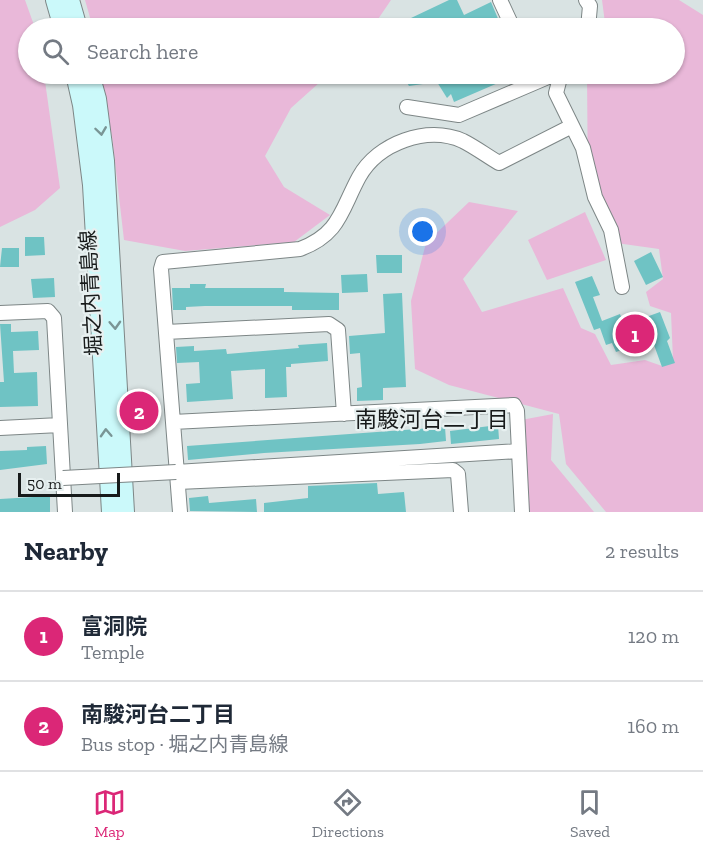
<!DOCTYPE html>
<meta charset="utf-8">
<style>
:root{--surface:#fff;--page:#f2f2f3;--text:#1f2937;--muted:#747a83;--line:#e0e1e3;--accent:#db2777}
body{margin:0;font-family:"Zilla Slab","Noto Sans JP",serif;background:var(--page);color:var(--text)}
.scale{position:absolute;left:18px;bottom:15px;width:102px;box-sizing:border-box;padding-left:6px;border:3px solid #171a1a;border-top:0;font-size:16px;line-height:21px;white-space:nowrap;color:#171a1a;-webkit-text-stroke:4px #e7f0f0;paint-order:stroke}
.you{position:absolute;left:423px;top:232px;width:21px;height:21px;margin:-15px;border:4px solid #fff;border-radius:50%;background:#1a73e8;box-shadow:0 0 0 9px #1a73e833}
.badge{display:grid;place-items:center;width:39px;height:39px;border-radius:50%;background:var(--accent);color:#fff;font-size:20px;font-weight:700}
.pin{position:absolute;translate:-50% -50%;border:3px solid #fff;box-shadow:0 2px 6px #0006}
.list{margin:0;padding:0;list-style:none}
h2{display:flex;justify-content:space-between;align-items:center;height:78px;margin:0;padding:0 24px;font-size:26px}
h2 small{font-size:20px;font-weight:400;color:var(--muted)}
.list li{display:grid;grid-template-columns:39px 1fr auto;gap:18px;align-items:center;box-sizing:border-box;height:90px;padding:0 24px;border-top:2px solid var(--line)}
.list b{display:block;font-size:22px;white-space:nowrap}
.list p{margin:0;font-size:20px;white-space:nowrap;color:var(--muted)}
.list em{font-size:20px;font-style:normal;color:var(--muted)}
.icon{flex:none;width:33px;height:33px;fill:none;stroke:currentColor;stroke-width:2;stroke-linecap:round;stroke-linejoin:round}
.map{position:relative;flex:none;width:703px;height:512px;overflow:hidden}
.search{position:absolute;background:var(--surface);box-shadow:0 2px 4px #0004;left:18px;right:18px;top:18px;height:66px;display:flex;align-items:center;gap:15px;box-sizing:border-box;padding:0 21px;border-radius:33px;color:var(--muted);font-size:22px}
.sheet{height:258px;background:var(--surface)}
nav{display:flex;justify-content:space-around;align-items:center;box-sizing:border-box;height:84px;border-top:2px solid var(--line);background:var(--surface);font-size:16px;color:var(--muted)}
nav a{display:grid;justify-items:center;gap:3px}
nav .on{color:var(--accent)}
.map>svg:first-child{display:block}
</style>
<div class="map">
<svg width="703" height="512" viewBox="0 0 703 512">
<rect width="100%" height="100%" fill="#d9e3e3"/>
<path fill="#e9b8d9" d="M0,0H25L35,28H28V74H44L60,188L35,210L0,227Z
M85,0H391L372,28H93Z
M602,0H679L703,15V512H606L566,464L559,414L449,385L415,369L411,301L426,243L469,202L518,211L463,279L482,312L563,288L581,328L595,334L611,365L645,360L662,366L673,360L671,313L650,306L646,292L663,279L659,249L609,242L588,196L587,74H674V28H602L605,23Z
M98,74H329L291,108L265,156L284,187L330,215L294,242L185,251L124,240L112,136Z
M585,212L606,260L547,280L528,240Z
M553,414L551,460L594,512H528L521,420Z"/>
<path fill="#6fc3c4" d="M449,0H457L464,15L491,2L502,28H416L411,18Z
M402,74H493L498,83L454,102L451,94L447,98L437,82L409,86Z
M25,237H44L45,255L25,256Z
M2,248H19V267H0Z
M651,252L663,277L646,285L634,261Z
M376,255H402V273H377Z
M367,274L368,292L342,293L341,275Z
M592,276L600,295L593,297L602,321L620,314L624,325L660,312L670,338L667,341L675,363L662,367L654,345L641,349L639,344L616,352L612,343L606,345L600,328L594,330L575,282Z
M54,278L55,297L33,298L31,279Z
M190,284H206L205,288H284V292L339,293V310H292V306H205L186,307V310H173L172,288H190Z
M402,293L406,387L383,388V400L357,401V388L362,387L360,353L350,354L349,336L385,333L383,294Z
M0,324H11V332L38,331L39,350L13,351L14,373L37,372L38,406L0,407V382H4Z
M327,343L328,361L291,364V367H286L287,397L265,398V369L231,371L233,399L187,402L186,384L200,383L199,362L177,363L176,347L194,346V351L226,349L227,354L299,348L298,345Z
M498,425L499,439L451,444L450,431Z
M445,427L446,441L420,444L264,453L188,460L187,446Z
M46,446L47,464L0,470V451L27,450V447Z
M377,483L378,494L404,492L406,512H264V503L308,498V486Z
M50,496V512H0V499Z
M208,496L209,503L256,499L257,512L190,511L189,498Z"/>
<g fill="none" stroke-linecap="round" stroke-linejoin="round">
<defs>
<path id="street" d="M500,0L513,28
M586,0L590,6L588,28
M561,74L556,93L583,148L595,197L611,230L622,287
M407,107L459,115L555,74
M0,313L48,311L54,318L65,512
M166,332L329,324L338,330L344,414
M173,422L514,405L517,411L522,512
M0,428L60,425
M176,472L519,451
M178,482L453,470L458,474L461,512
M180,512L161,269L163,262L300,249C340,234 341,210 359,177C378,143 427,125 463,141C475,147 487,156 499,163L572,126"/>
<path id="secondary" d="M55,0L63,28
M70,0L78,28
M75,74L82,105L92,185L111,512
M90,74L97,99L105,161L125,512"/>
</defs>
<use href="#street" stroke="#7d8686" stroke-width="16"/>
<use href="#secondary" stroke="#7d8686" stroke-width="20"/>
<use href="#street" stroke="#fff" stroke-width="14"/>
<use href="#secondary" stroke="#cbf9fa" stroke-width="18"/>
<defs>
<path id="street-bridge" d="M63,478L176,472"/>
</defs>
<use href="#street-bridge" stroke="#7d8686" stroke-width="16" stroke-linecap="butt"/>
<use href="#street-bridge" stroke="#fff" stroke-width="14"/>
</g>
<defs><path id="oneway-chevron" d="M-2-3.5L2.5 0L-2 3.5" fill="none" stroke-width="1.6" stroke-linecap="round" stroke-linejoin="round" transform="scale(1.5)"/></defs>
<g stroke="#7a9595">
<use href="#oneway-chevron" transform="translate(101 131) rotate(82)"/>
<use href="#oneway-chevron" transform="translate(115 325) rotate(87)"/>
<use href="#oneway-chevron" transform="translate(106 433) rotate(-93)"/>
</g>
<g text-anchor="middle" stroke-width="4.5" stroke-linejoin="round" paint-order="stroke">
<g font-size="21" fill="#171a1a" stroke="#e7f0f0">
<text transform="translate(91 293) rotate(-93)" y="7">堀之内青島線</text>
</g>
<g font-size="22" fill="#171a1a" stroke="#e7f0f0">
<text x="432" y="427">南駿河台二丁目</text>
</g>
</g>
</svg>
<div class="scale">50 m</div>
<div class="you"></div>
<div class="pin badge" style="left:635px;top:334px">1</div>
<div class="pin badge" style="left:139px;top:411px">2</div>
<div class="search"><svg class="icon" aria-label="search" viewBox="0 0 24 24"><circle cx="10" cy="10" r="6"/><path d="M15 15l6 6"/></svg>Search here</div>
</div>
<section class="sheet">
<h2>Nearby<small>2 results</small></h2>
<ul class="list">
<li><span class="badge">1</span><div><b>富洞院</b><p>Temple</p></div><em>120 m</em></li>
<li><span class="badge">2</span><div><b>南駿河台二丁目</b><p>Bus stop · 堀之内青島線</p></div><em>160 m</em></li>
</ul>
</section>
<nav>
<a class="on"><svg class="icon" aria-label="map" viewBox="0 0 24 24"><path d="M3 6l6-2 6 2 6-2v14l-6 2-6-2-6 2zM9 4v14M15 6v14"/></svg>Map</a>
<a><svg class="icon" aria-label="directions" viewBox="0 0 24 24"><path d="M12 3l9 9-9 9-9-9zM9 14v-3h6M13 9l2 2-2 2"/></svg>Directions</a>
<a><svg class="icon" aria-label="saved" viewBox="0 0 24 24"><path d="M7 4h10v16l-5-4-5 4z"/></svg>Saved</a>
</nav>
